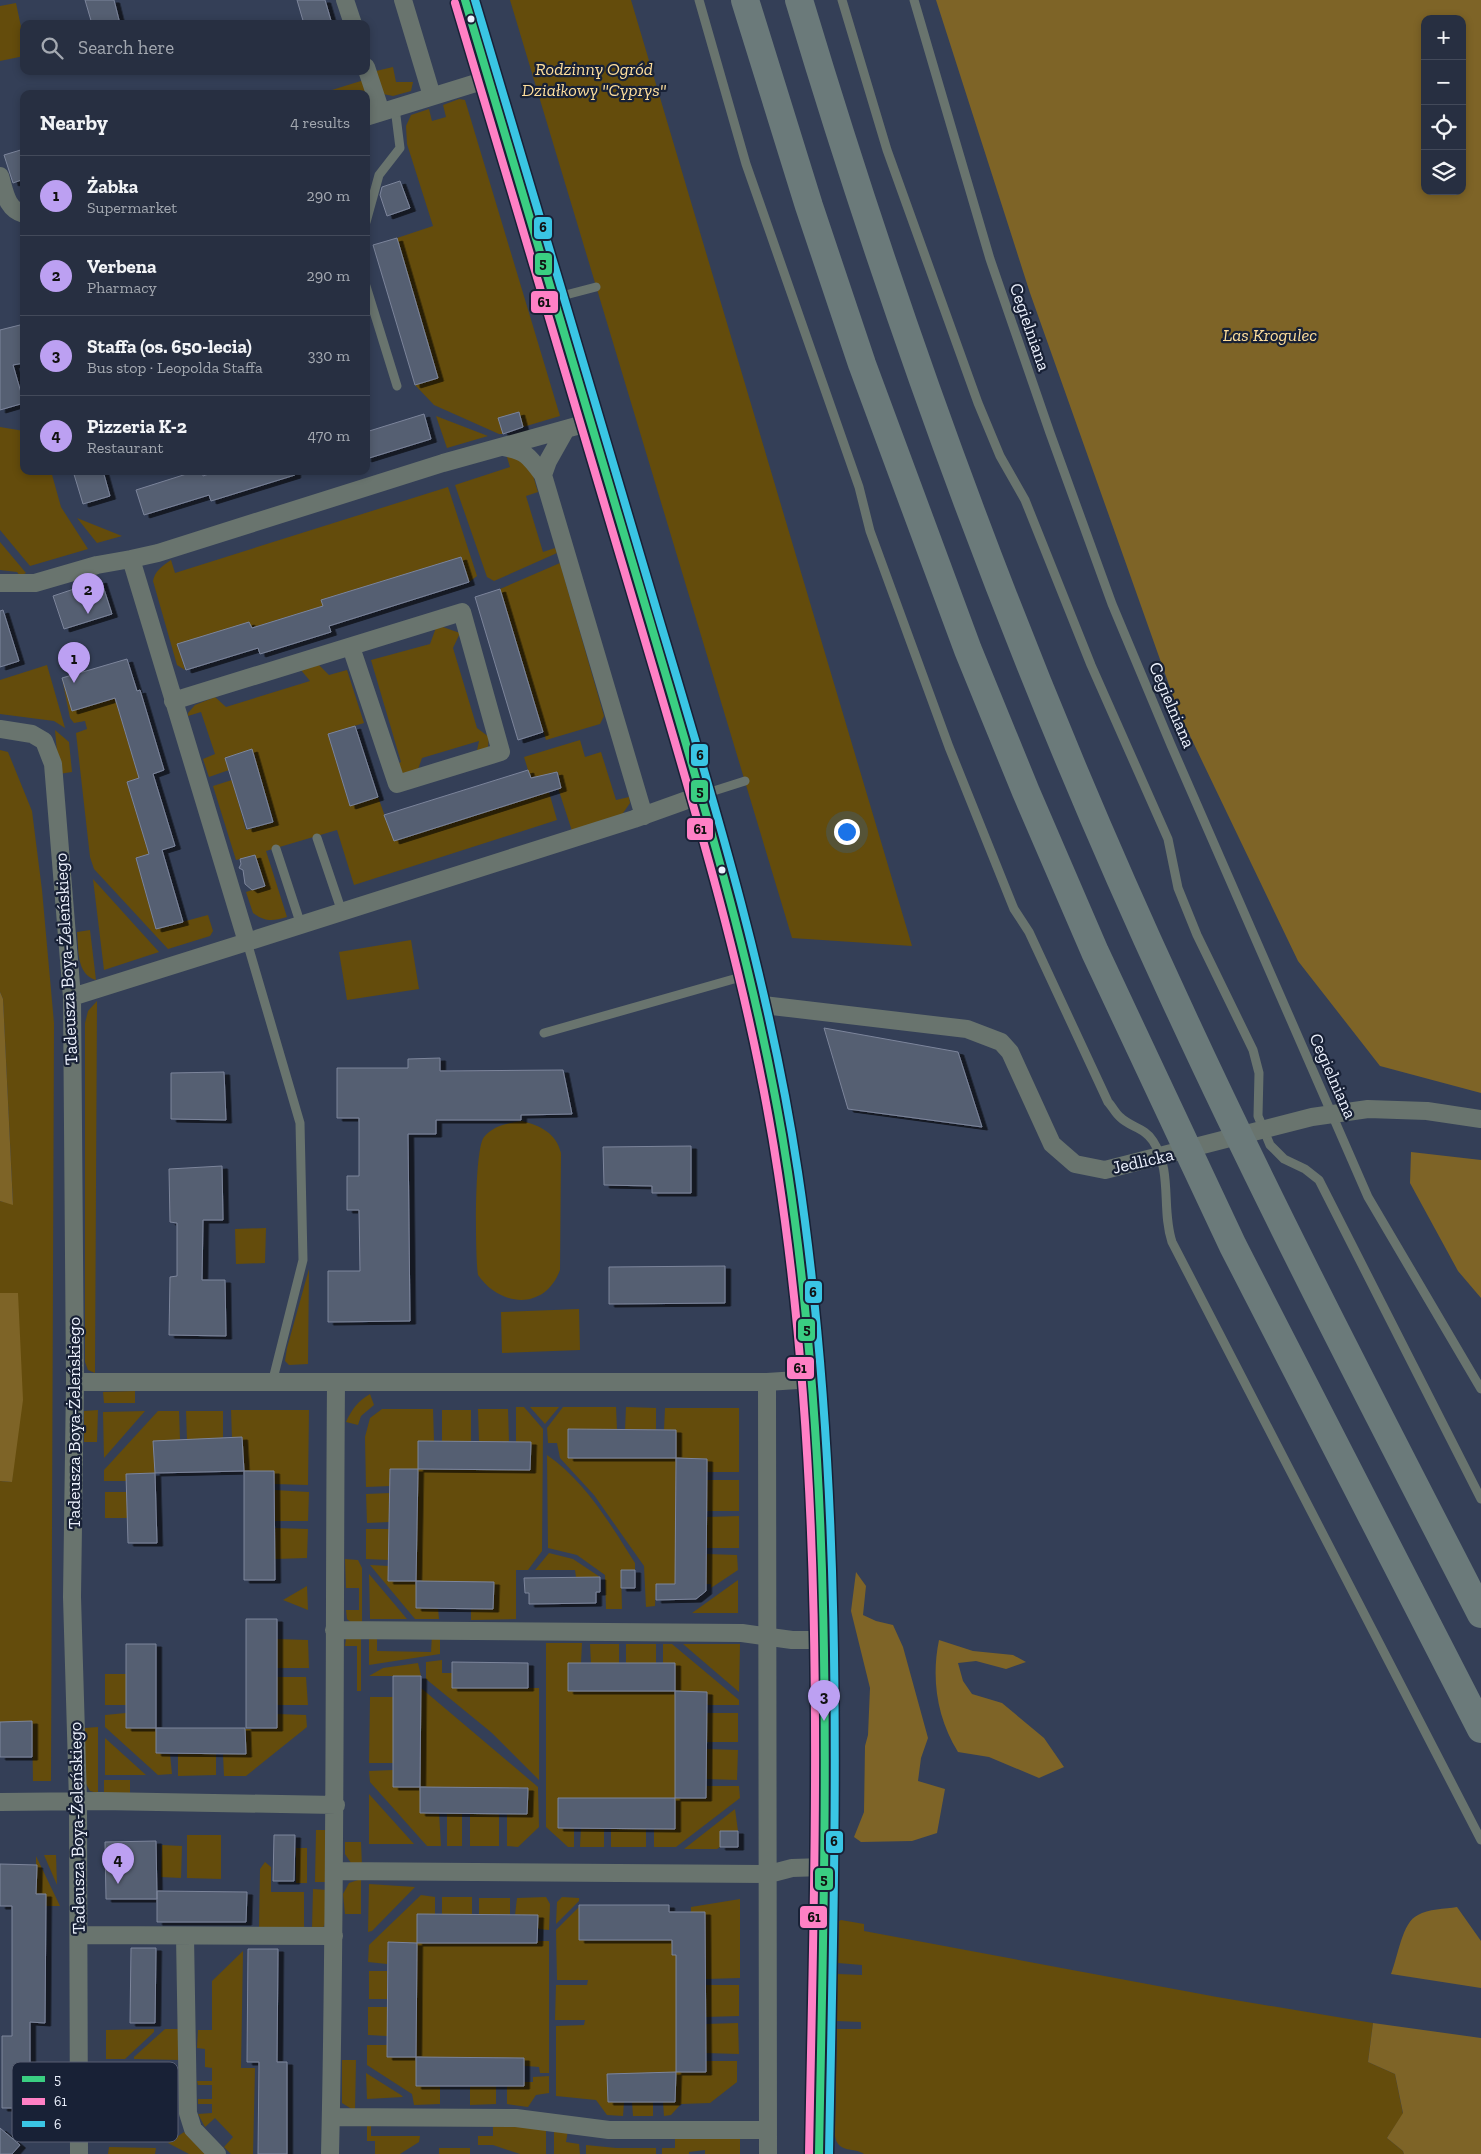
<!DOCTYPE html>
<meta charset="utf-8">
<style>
:root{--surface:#272f41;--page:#2f3748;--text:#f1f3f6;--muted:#a4a9b1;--line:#434a5a;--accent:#bca0f2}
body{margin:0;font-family:"Zilla Slab",serif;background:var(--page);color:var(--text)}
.controls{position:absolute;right:15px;top:15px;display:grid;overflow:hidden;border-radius:10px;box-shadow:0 2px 8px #0003}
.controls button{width:45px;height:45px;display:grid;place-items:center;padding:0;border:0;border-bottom:1px solid var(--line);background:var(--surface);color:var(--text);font:25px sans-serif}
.you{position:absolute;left:846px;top:831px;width:18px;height:18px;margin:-12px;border:4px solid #fff;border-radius:50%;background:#1a73e8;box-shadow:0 0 0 8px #1a73e833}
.badge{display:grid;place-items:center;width:32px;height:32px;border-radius:50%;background:var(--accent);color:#111;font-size:16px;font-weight:700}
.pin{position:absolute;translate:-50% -41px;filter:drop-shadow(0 1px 2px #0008)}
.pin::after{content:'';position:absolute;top:26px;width:18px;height:15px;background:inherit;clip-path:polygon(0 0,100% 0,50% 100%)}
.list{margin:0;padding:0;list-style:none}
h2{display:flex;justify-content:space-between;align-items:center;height:65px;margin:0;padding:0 20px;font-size:21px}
h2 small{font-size:16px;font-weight:400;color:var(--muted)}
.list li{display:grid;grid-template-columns:32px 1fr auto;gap:15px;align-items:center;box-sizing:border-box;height:80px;padding:0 20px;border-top:1px solid var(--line)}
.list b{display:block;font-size:19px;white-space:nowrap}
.list p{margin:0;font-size:16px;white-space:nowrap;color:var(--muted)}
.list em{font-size:16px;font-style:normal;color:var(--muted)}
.icon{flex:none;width:28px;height:28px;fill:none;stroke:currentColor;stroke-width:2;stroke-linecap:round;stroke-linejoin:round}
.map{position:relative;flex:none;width:1481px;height:2154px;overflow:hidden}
.search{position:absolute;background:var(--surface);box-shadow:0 2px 8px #0003;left:20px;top:20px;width:350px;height:55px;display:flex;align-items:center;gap:12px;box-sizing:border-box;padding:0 18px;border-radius:10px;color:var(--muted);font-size:19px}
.panel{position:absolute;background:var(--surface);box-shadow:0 2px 8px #0003;left:20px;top:90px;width:350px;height:385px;border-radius:10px}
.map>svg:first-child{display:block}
</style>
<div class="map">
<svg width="1481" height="2154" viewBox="0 0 1481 2154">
<defs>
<filter id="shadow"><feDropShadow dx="5.5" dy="3" stdDeviation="0" flood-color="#0009"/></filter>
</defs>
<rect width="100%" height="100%" fill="#343f57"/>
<path fill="#644c0c" d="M510,0H631L912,946L792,938Z
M16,3L24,41V56L0,61V6Z
M393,67L396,82H413L411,91L393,96L383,94L376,71Z
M364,80L370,103L366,104V94H319Z
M459,99L465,100L560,416L523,427L518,412L498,418L503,434H499L434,405L415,385L438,378L397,238L433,226L407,144L406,126L411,115L429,109L432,121L446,117L443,105Z
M436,416L488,436L447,448Z
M0,427L24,431V471H51L61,507L88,549L30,566L0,530Z
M506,454C533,463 530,466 538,492L526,496L543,552L555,548L557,553L494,581L487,577L455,485L510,467Z
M448,487L477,576L469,582L461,557L321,600L323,606L251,628L178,644L185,670L177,665L153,581C155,571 162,566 171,560L175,573Z
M77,518L122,536L97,543Z
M0,542L26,573L20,576L17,572L0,570Z
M560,563L604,716L600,724L546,740L500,589Z
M437,625L460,633L453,648L477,728L489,737L488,747L476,755L479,741L422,758L416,775L401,773L397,764L401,762L371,660L430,644Z
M318,664L329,675L347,670L364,723L328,734L350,806L378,797L394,841L536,796L524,757L580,740L585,757L601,752L616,800L629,797L630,803L621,816L572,831L558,788L561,787L558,772L544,775L557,820L354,885L337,830L266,851L287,917C272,921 266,922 253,913L246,892L265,886L255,855L236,860L213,786L232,780L246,830L274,822L252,750L225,758L229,770L209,777L203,759L215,754L201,712L188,716V713L195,705L215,697L226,707L310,681L301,670Z
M47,665L65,728L54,721L0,714V680Z
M62,678L115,698L139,778L127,782L149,854L136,858L156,929L208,915L213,931L210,936L168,949L94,869L90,857L76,733L87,729L85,721L74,723L70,718Z
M55,730L69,742L72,772L59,774Z
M0,750L8,752L32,811L42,890L54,1023L51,1781H33L32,1722H0V1481L12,1482L18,1293H0V1201L13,1204L3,999L0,992Z
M93,879L159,952L104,970Z
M90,930L96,980C76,974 79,950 77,932Z
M411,940L419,989L347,1000L339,952Z
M97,1001L95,1373L88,1370L85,1362V1023L88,1011Z
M522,1121C541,1126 556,1133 561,1153L560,1270C545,1311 500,1307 478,1275C475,1256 474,1149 484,1137C493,1126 508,1123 522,1121Z
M266,1228L265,1263L236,1264L235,1229Z
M309,1269L308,1364L289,1365L285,1361L287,1348Z
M579,1309L580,1350L502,1353L501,1312Z
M135,1391V1403H104L103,1392Z
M370,1394L374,1405L361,1416L358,1425L346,1422C352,1409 358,1401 370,1394Z
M516,1407H524L543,1429L542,1551L528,1570H516V1619L471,1620V1609H493L494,1582H416V1608H438L439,1619H415L370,1565L389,1566V1581H416L418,1470L390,1469V1486L366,1487L365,1437L370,1418L382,1409H433L434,1441H418V1469L530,1470L531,1442H516Z
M530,1407H559L545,1424Z
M563,1407H616L617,1430L568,1458H676V1430H664L665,1408H739V1472H707V1459L676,1458V1568H706L707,1554L737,1555L738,1570L711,1588V1584H656L655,1606L646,1607L644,1566L594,1495L560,1458L557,1443H548L547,1428Z
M626,1407L656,1408V1430H625Z
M478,1409H508L509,1442H479Z
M98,1410L97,1442H84V1411Z
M231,1410H309L308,1485L274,1484V1471H244L242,1438H232Z
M442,1410H471V1442L442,1441Z
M145,1411L104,1458L103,1412Z
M158,1411H179L180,1440L153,1441L155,1473L126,1474V1481H104V1470Z
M186,1411H223V1438L187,1440Z
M547,1455C585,1481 611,1525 635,1563V1570H621L622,1609H606L605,1575L577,1555L548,1548Z
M707,1480H739V1511H707Z
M274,1490L309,1492L308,1521H275Z
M105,1492H127V1518H105Z
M390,1493L389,1522L367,1523L366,1494Z
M739,1516V1548H707V1517Z
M275,1528L308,1529L307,1558L275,1559Z
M366,1529H389V1560L366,1559Z
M549,1553L573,1559L600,1577H576L575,1570H535Z
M345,1559L358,1560L362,1568V1623H352L347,1619L346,1610H359V1588H346Z
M369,1574L407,1619H370Z
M738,1580V1613H692Z
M307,1586L308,1610L283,1600Z
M361,1635V1691H357V1646H345L346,1639Z
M369,1635H377V1651L431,1652L432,1635H440V1654L369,1665Z
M277,1639L308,1640L309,1668H277Z
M546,1643H582L581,1663H568V1691H675V1663H663V1644H672L739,1700V1705H707L706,1692H675V1798H706V1786H739L740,1798L676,1847H654V1828L675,1798H559L558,1828H574V1847H568L546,1827Z
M590,1644H619V1663H591Z
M626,1644H656V1663H626Z
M683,1644H740L739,1692Z
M442,1660V1673H452V1688H539V1780L492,1733L426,1679V1662Z
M418,1663L421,1676H369L383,1668Z
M105,1674H126V1705H105Z
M277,1677H306L308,1705H277Z
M421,1688L538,1787L539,1827L518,1847L507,1846V1814H527V1788L421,1787L420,1813H439L441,1846H427L370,1782L369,1771L393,1770V1787H420Z
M370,1697H393V1763H369Z
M126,1713V1728H156V1753L170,1754L172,1774L158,1775L105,1727V1715Z
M706,1713H738V1742H706Z
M277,1714L306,1715L307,1727L246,1776H224L223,1754H245V1729L277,1728Z
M98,1727V1793L90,1791L85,1782V1728Z
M105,1738L146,1775H105Z
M706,1749L738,1750L737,1780L706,1779Z
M216,1753V1775L178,1776V1754Z
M104,1780H130V1793H104Z
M369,1794L414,1844H369Z
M735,1809L738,1831H720V1847L717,1849H684Z
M447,1813H462V1846H447Z
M470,1813L499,1814V1846H470Z
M581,1828L604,1829V1847H580Z
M611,1828H646V1847H611Z
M316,1830H328L327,1882H315Z
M187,1835H221V1879L187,1878Z
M345,1842H361L362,1866L351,1863L345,1854Z
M162,1845L182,1846L181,1878L161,1877Z
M296,1848H307V1883H296Z
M44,1855H56L57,1885Z
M36,1856L60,1906H46V1894H36Z
M265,1862L271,1867V1892H304V1929H259L260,1869Z
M361,1879V1914H345L343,1894L349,1883Z
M369,1884L415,1887L372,1931L368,1932Z
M313,1889L327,1890L326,1921L323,1928L312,1929Z
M421,1895L435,1897V1915H417V1943H537V1941H549V2073H540L539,2067L416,2057V2085L440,2086V2104L414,2105L412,2094L367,2065V2045H387V2057H416L417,1943L388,1942L387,1964L368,1962L369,1945Z
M442,1897H472V1915H442Z
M546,1897L550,1904L549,1930L538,1929L537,1915H515L517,1898Z
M562,1897L579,1898V1901L556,1924L557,1902Z
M479,1898H510V1915H479Z
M740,1899V1978L706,1979V1958H676V2072H705L706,2061H737V2082L710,2103L681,2104L671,2115L664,2116L663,2102H675L676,2073L607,2074L608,2102H624L623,2116L607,2115L596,2100L556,2096V2026L584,2025L585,2020H555L556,1985H587L588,1980H557L556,1930L579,1907V1940H672V1955H704L691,1913V1907Z
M841,1920L864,1924V1931L1217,1997L1373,2023L1368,2062L1395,2074L1403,2114L1387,2138L1403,2151L1404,2154H864C855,2147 838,2154 835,2136L837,2029H861V2022L837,2021V1974L862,1975V1965L838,1963L839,1921Z
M243,1951L241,2068H255L253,2154H231L224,2147L233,2137L215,2118L205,2127L198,2114L212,2113V2104H198V2099H212V2085H198L197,2081H212V2068L205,2067V2049L197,2048L198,2030H212V1981Z
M369,1971H387V1999H369Z
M706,1985H739V2016L706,2017Z
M368,2007H387V2036L368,2035Z
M738,2023L739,2054L706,2053V2024Z
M154,2029V2032L125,2059H106V2030Z
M165,2029H180V2060L134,2059V2057Z
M342,2060H356L355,2111L342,2103Z
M366,2073L401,2095L403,2097L367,2099Z
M549,2076V2093L536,2095L528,2107L507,2104V2086H523L524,2082H533V2077Z
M470,2086H496V2104L470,2105Z
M632,2102H653V2116H633Z
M371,2122V2136H420L419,2142L400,2154H375V2141H367V2124Z
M493,2123L546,2127V2154H520L493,2145H478V2136H493Z
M554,2128L568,2130L566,2142L579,2144L580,2154H554Z
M184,2132L205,2154H189L168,2143Z
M740,2135V2154H705V2150L689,2152V2154H662V2148H675V2136Z
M586,2145L616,2148H656V2154H586Z
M109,2147L156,2148L155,2154H108Z
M439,2148H470V2154H439Z"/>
<path fill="#7e6427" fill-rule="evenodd" d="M936,0H1481V1093L1380,1066L1298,961L1179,713L1030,293ZM1425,19H1462V191H1425Z
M0,992L3,999L13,1205L0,1201Z
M1411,1152L1481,1160V1298L1458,1271L1410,1183Z
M0,1293H18L23,1400L12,1482L0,1481Z
M856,1572L866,1586L863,1615L876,1621L893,1625L903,1647L928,1738L921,1758L918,1781L945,1789L937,1833L912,1841L861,1842L854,1837L864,1812L865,1746L868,1735L870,1688L851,1611Z
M939,1640L973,1651L1013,1655L1026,1662L1006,1669L976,1661L958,1663L963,1681L972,1694L1002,1703L1044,1738L1064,1767L1039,1778L989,1757L958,1752C937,1718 931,1679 939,1640Z
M1457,1907L1481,1941V1988L1391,1974C1398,1957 1402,1922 1418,1915C1428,1909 1445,1909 1457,1907Z
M1373,2023L1481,2038V2154H1404L1403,2151L1387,2138L1403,2113L1395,2074L1368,2062Z"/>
<path fill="#555e72" stroke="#7c859b" filter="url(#shadow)" d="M85,0H114L120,24H92Z
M297,0H325L332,24H304Z
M24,149V179L13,183L4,155Z
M400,181L410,208L387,216L380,195L382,187Z
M397,238L438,378L415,385L373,245Z
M24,324V363L13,365L24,403L0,410V330Z
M519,412L523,427L503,434L498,418Z
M424,414L431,439L366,459V432Z
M73,471H103L110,496L83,504Z
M196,471H202L203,476L217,471H295V475L211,501L209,495L144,515L136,490Z
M461,557L469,582L329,626L331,632L276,649L260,654L258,648L186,670L177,644L249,622L252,628L323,606L321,600Z
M101,580L112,614L64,629L53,596Z
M500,589L543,732L518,740L475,597Z
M3,610L19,661L0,667V611Z
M127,659L137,691L140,690L164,770L153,774L175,846L162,850L183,922L156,929L136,858L149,854L127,782L139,778L115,698L72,711L62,678Z
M355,726L378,797L350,806L328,734Z
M252,749L273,822L247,829L225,758Z
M528,770L531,778L557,772L561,788L394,841L384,815Z
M255,855L265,886L252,890L245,884L243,870L239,868L241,864L240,859Z
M824,1028L958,1052L982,1127L848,1109Z
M440,1058V1071L563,1070L572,1114L521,1115V1120H436V1134H408L410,1321L328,1322V1271H360L359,1210H347V1176H359V1118H337V1068H408V1059Z
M224,1072L226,1120L171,1119V1073Z
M691,1146V1193H652V1186L604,1185L603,1147Z
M222,1166L223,1220H203L202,1280H225L226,1336L169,1335L170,1277L177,1276V1223L170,1222L169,1169Z
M725,1266V1303L609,1304V1267Z
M568,1429L676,1430V1458H568Z
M242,1437L244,1471L155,1473L153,1441Z
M418,1441L531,1442L530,1470L418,1469Z
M676,1458L707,1459L706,1591L696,1599L656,1600V1584H675Z
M390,1469H418L416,1581H388Z
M244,1471H274L275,1580H244Z
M155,1473L157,1543H128L126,1474Z
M621,1570H635V1588H621Z
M600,1577V1592H596V1603L529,1604V1593H525L524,1578Z
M416,1581L494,1582L493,1609L416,1608Z
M246,1619H277V1728H246Z
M126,1644H156V1728H126Z
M452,1662L528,1663V1688H452Z
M568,1663H675V1691H568Z
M393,1676H421L420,1787H393Z
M675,1691L707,1692L706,1798H675Z
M32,1721V1757H0V1722Z
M156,1728H245L246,1754L156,1753Z
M420,1787L528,1788L527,1814L420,1813Z
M558,1798H675V1829L558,1828Z
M720,1831H738V1847H720Z
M274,1835H295L294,1881H273Z
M156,1841L157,1899H106L105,1842Z
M0,1864L37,1865L36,1894H46L45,2023L30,2022V2108H2V2036H12V1906H0Z
M157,1891L247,1892L246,1922H157Z
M579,1905H669V1912H705L706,2072H676V1955H672V1940H579Z
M417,1914L538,1915L537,1943H417Z
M388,1942L417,1943L416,2057H387Z
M131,1948H156L155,2023H130Z
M248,1949H278L277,2062H287V2154H258L259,2062H247Z
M416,2057L524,2058V2086H416Z
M676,2072L675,2102H608L607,2074Z
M0,2128L20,2145L12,2154H0Z"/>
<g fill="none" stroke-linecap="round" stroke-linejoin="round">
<path stroke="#69746e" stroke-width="9" d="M699,0L746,164L859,487L870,531L949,747L1014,909L1029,932L1108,1102C1112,1106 1115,1113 1120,1117C1130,1127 1145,1128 1153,1141C1173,1172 1161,1209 1172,1242L1481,1840
M842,0L887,150L978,403L1000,456L1025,500L1091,665L1168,839L1178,888L1197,935L1253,1050L1259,1073L1258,1116L1270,1145L1284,1159L1305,1169L1319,1180L1481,1499
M914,0L990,259L1050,433L1112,604L1171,745L1368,1197L1481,1389
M366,222L379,175L400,148L396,116L393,108
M366,286L397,386
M554,298L596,287
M701,795L745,781
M317,838L342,912
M276,849L301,925
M247,942L300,1123L303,1260L272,1383
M544,1033L748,975"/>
<path stroke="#69746e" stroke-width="18" d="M345,0L353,24
M403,0L432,96
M366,67L381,112
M366,117L489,79
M0,176C5,192 6,209 24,214
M591,422L443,463L158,553L131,559L247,942L634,819L701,795
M503,447C526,451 529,456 543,475L644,816
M543,475L548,461L566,429
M0,583H35L97,565L131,559
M173,701L462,612L501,752L397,784L351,647
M0,729L32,734L44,741L53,764L72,997L75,1382L72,1597L78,1801L79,2154
M72,997L247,942
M755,1004L967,1029L1001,1042L1010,1052L1052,1144L1075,1164L1105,1170L1312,1117L1368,1109L1427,1111L1481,1119
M75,1382H767L813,1379
M767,1382L768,2154
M334,1630L742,1633L792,1640H824
M0,1802L101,1801L336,1805
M335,1871L769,1874L792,1868L823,1867
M79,1935L334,1936
M185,1936L188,2113L193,2129L217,2154
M331,2117L516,2118L609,2130H768
M330,2154C336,1897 334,1640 336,1383"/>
<path stroke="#69746e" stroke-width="21" d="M465,0C526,205 587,410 648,615C702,798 759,982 788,1172C839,1497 824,1827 819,2154"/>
<path stroke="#6b7a7a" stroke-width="28" d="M745,0L809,206L862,364L968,650L1026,792L1095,952L1233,1246L1481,1729
M799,0C901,340 1025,676 1174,998C1270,1207 1376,1410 1481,1614"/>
<defs>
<path id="bus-1" d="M465,0C527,208 589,417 651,625C704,805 760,986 788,1172C837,1497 825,1826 819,2154"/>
<path id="bus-2" d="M455,3C517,211 580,419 641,627C694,807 750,987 778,1173C828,1498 815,1827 809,2154"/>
<path id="bus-3" d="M475,0C537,208 600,417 661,625C715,805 770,986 798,1172C847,1497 835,1826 829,2154"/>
</defs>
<use href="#bus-1" stroke="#182136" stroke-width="11"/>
<use href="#bus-2" stroke="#182136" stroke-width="11"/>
<use href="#bus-3" stroke="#182136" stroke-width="11"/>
<use href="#bus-1" stroke="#3ace82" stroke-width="8"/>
<use href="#bus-2" stroke="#ff80c5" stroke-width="8"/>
<use href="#bus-3" stroke="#3ac5e4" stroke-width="8"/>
</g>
<g fill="#ecf1fd" stroke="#182136" stroke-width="2">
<circle cx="471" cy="19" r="4.5"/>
<circle cx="722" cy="870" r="4.5"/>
</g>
<g text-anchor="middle" stroke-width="4.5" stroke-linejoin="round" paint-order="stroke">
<g font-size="18" font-style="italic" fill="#ffdf9c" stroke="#182136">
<text x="594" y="75">Rodzinny Ogród<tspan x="594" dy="21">Działkowy "Cyprys"</tspan></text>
<text x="1270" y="341">Las Krogulec</text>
</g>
<g font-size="18" fill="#ecf1fd" stroke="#182136">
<text transform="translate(1030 327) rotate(71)" y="6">Cegielniana</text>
<text transform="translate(1172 705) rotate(67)" y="6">Cegielniana</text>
<text transform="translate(66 959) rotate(-93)" y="6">Tadeusza Boya-Żeleńskiego</text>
<text transform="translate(1333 1076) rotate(66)" y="6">Cegielniana</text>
<text transform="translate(1143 1161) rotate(-13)" y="6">Jedlicka</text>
<text transform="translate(74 1423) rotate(-90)" y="6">Tadeusza Boya-Żeleńskiego</text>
<text transform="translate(77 1828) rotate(-91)" y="6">Tadeusza Boya-Żeleńskiego</text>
</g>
</g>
<rect x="12" y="2062" width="166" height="80" rx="8" fill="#182136" stroke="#585f72" stroke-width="1"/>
<rect x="22" y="2076" width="23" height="6" fill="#3ace82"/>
<rect x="22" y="2098" width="23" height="7" fill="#ff80c5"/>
<rect x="22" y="2121" width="23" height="6" fill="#3ac5e4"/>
<g font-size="14" fill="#ecf1fd">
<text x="54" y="2084">5</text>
<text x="54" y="2106">61</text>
<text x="54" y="2129">6</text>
</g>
<g stroke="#182136" stroke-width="2">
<rect x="533" y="216" width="20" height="24" rx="5" fill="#3ac5e4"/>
<rect x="534" y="252" width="19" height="24" rx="5" fill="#3ace82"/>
<rect x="530" y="290" width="29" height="24" rx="5" fill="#ff80c5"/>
<rect x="690" y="743" width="19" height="24" rx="5" fill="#3ac5e4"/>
<rect x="690" y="779" width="19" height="24" rx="5" fill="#3ace82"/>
<rect x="686" y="817" width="28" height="24" rx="5" fill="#ff80c5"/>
<rect x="804" y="1280" width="19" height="24" rx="5" fill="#3ac5e4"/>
<rect x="797" y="1318" width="19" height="24" rx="5" fill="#3ace82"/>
<rect x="786" y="1356" width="29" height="24" rx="5" fill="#ff80c5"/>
<rect x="825" y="1830" width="19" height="24" rx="5" fill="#3ac5e4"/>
<rect x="814" y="1867" width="20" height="24" rx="5" fill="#3ace82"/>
<rect x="799" y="1905" width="29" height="24" rx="5" fill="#ff80c5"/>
</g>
<g font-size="14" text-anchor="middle" font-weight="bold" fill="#111">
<text x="543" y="232">6</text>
<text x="543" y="268">5</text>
<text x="544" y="307">61</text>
<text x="700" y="760">6</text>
<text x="700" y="796">5</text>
<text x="700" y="834">61</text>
<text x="813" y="1297">6</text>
<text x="807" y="1334">5</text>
<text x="800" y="1373">61</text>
<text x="834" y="1846">6</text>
<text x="824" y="1884">5</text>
<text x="814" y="1922">61</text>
</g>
</svg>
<div class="controls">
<button>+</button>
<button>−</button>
<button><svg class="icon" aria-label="locate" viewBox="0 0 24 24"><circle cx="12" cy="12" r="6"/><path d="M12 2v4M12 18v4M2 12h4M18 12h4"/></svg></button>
<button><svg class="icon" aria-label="layers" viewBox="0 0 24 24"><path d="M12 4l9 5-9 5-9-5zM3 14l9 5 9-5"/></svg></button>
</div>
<div class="you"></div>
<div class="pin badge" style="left:74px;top:683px">1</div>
<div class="pin badge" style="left:88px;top:614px">2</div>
<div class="pin badge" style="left:824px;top:1721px">3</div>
<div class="pin badge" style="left:118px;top:1884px">4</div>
<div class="search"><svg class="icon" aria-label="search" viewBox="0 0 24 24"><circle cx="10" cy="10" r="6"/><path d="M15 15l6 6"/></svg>Search here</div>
<section class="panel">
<h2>Nearby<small>4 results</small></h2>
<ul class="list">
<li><span class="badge">1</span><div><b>Żabka</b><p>Supermarket</p></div><em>290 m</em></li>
<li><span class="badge">2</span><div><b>Verbena</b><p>Pharmacy</p></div><em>290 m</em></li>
<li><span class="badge">3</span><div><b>Staffa (os. 650-lecia)</b><p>Bus stop · Leopolda Staffa</p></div><em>330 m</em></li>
<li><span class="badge">4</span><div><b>Pizzeria K-2</b><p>Restaurant</p></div><em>470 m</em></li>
</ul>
</section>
</div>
